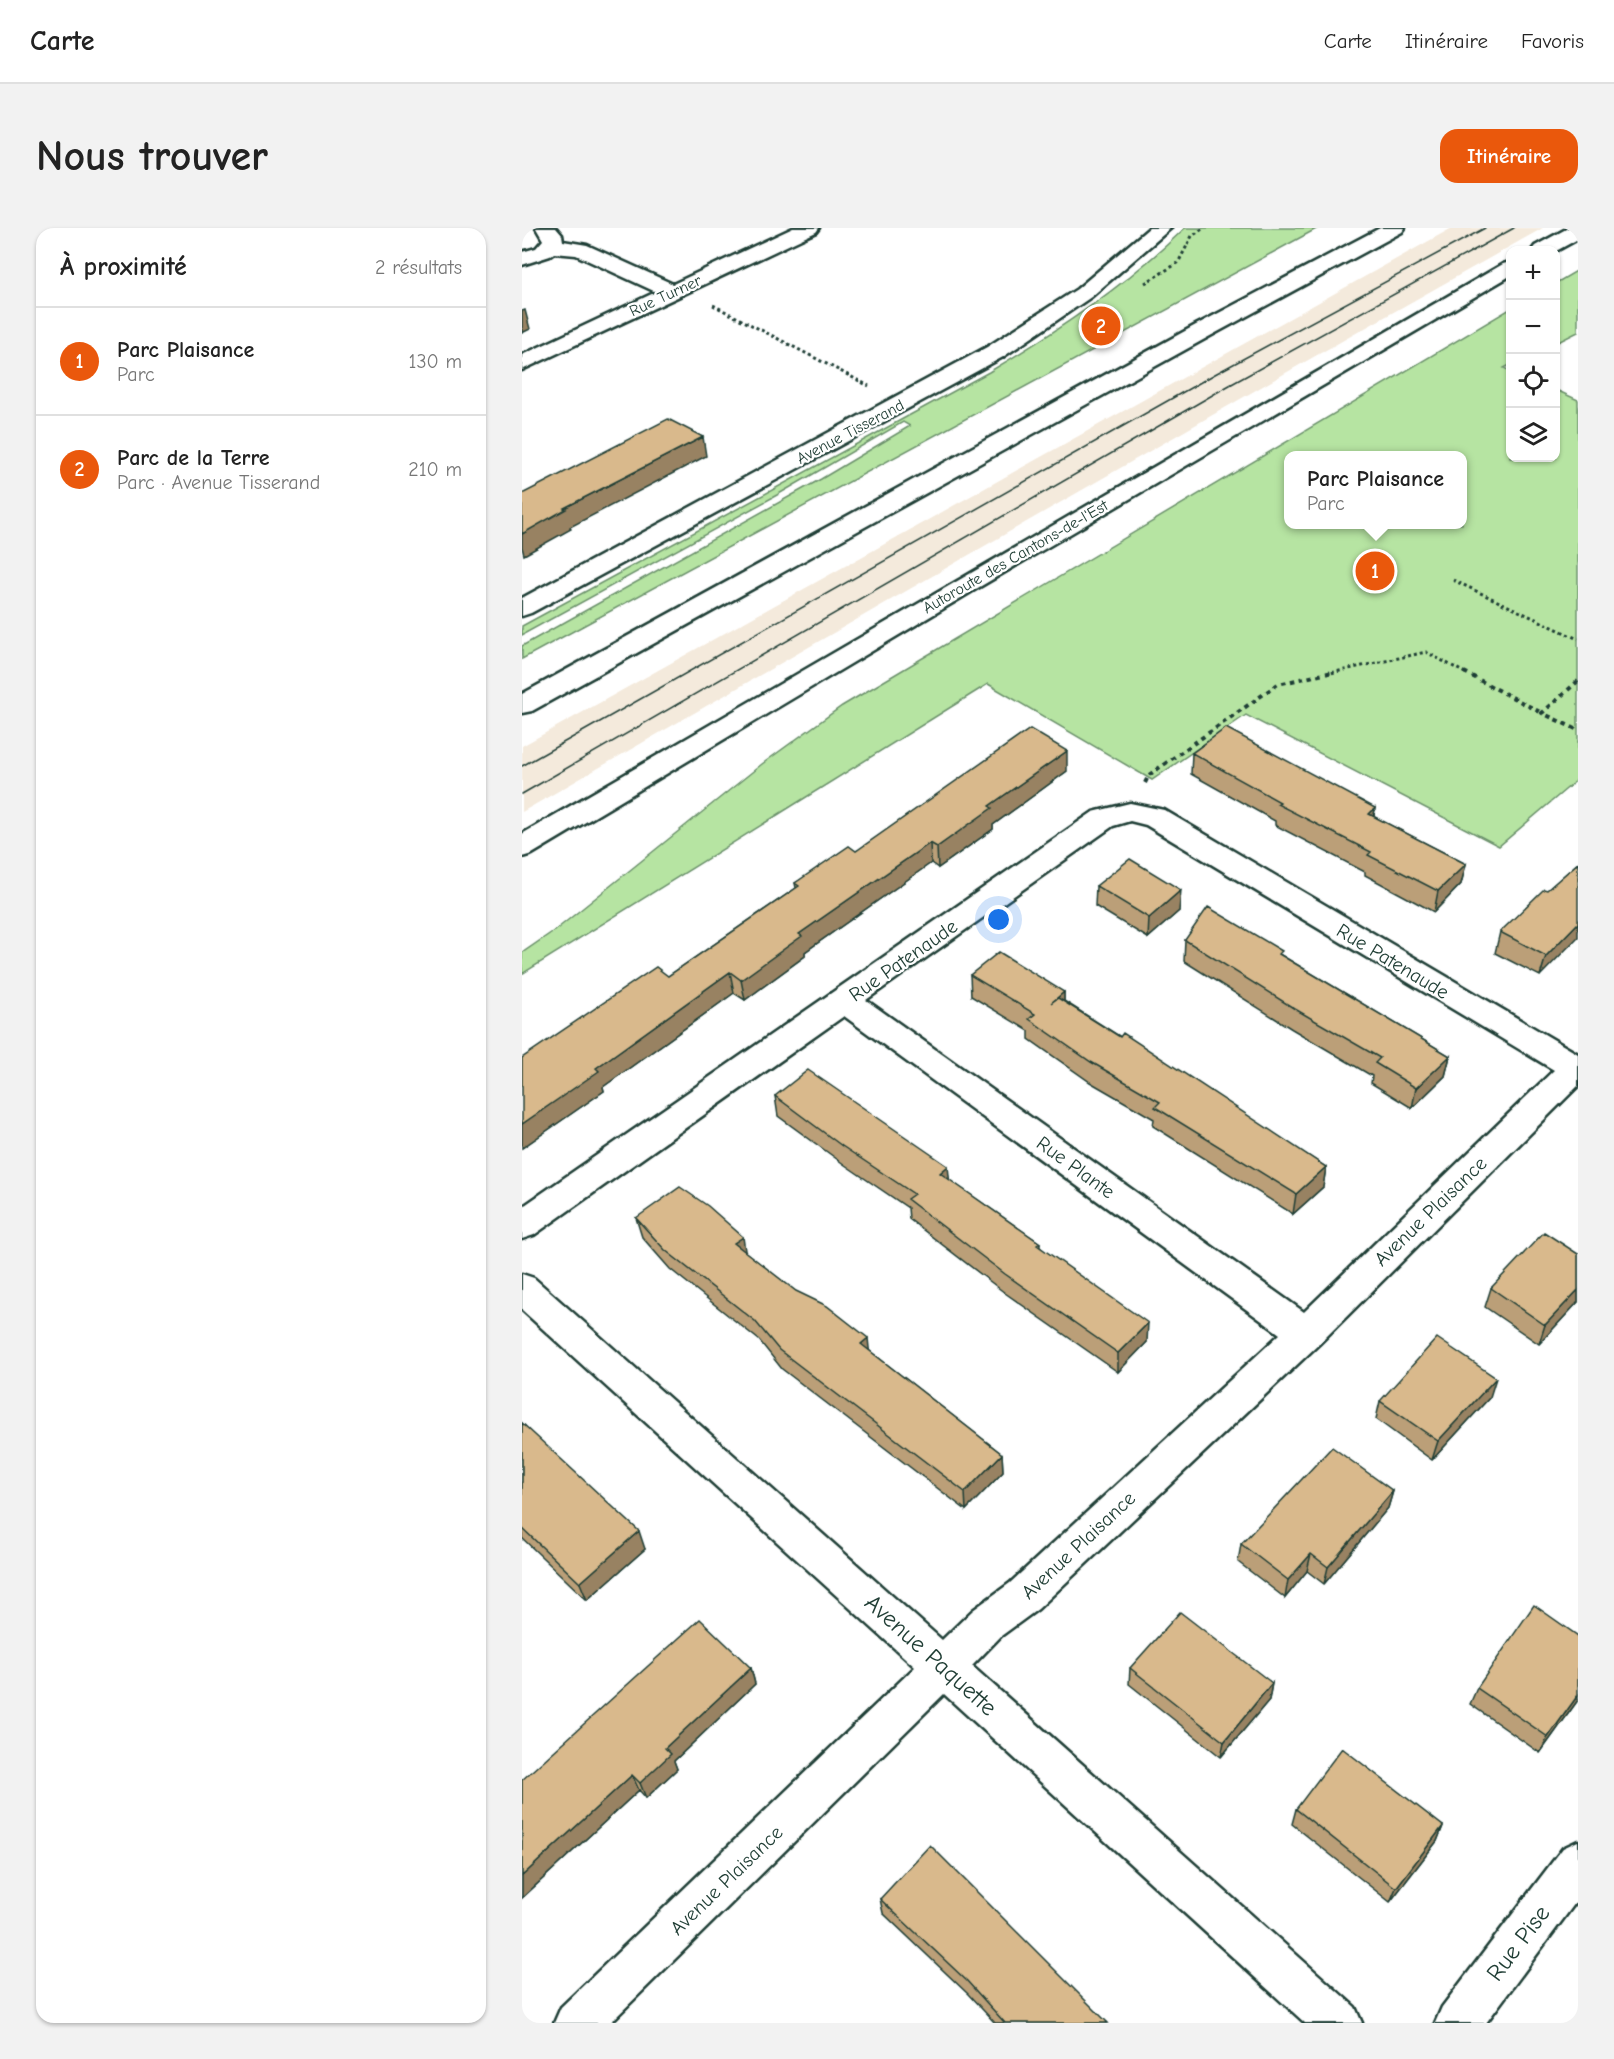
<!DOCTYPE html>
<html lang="fr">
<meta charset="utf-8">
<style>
:root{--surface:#fff;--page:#f2f2f2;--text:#222;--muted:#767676;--line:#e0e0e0;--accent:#ea580c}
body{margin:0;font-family:"Comic Neue",sans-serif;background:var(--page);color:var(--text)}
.controls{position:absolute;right:18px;top:18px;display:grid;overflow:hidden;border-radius:12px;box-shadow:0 2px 4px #0004}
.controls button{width:54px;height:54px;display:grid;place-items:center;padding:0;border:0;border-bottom:2px solid var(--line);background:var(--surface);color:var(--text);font:30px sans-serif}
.you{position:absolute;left:477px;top:692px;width:21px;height:21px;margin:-15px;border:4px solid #fff;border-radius:50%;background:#1a73e8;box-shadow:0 0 0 9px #1a73e833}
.badge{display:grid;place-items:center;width:39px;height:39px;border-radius:50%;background:var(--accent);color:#fff;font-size:20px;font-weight:700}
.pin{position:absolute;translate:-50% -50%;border:3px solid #fff;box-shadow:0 2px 6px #0006}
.popup{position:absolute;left:762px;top:223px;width:183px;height:78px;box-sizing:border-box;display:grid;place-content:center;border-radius:12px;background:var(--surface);filter:drop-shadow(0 2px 4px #0005);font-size:20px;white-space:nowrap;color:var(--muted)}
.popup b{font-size:22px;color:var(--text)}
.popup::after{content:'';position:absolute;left:50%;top:100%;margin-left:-12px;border:12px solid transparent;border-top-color:var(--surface)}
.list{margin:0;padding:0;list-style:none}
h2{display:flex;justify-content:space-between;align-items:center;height:78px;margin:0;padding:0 24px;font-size:26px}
h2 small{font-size:20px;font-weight:400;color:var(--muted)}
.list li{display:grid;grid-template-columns:39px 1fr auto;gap:18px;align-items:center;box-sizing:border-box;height:108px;padding:0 24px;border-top:2px solid var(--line)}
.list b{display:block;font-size:22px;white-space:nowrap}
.list p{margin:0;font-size:20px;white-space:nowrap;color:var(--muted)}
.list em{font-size:20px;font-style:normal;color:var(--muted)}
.icon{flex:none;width:33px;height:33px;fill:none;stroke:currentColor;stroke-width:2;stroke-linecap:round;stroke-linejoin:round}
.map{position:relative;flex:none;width:1056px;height:1795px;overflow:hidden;border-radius:18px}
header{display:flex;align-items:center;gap:36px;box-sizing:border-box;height:84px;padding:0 30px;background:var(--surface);border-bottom:2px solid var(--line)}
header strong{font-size:28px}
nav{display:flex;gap:33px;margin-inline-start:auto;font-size:21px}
.intro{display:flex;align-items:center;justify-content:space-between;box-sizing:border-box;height:144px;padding:0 36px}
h1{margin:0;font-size:42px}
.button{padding:15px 27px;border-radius:18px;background:var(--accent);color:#fff;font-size:21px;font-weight:700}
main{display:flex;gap:36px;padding:0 36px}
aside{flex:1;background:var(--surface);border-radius:18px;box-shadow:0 2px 4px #0004}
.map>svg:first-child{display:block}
</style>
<header>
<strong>Carte</strong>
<nav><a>Carte</a><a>Itinéraire</a><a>Favoris</a></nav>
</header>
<div class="intro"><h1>Nous trouver</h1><a class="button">Itinéraire</a></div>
<main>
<aside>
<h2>À proximité<small>2 résultats</small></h2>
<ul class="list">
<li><span class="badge">1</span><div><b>Parc Plaisance</b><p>Parc</p></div><em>130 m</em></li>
<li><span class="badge">2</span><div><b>Parc de la Terre</b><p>Parc · Avenue Tisserand</p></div><em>210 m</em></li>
</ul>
</aside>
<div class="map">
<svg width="1056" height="1795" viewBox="0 0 1056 1795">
<rect width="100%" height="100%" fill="#fff"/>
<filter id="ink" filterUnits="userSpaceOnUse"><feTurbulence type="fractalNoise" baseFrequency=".0167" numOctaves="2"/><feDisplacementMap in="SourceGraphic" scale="12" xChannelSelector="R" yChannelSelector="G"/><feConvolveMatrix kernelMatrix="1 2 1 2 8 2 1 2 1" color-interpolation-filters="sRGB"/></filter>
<g filter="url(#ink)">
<path fill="#f4eadc" d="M930,0H1021L788,131L0,584V518Z"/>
<path fill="#b6e4a2" stroke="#6a906b" stroke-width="1.5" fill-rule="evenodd" d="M663,0H796L0,431V418L299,251L388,198L381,194L255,267L0,407V398L467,144C537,102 604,57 663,0Z
M1056,42V104L1034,115V55Z
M988,81V137L982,140L988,143V230H1034V162L1056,172V551L977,618L724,487L630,552L466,456L0,746V725L36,700L240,536L320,478ZM766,228H940V296H766Z"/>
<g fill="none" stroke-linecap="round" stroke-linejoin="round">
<defs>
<path id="minor" d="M14,0H34L40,7L41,13L65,17L151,56L271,0H297L294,4L0,142V127L134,64L54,27L32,25L28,28L0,37V24L14,20L21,12Z
M608,575L642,582L1056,826V858L797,1116L516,1381L479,1408L450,1438L833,1779L840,1795H783L422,1466L88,1795H32L39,1779L393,1439L0,1082V1046L12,1050L420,1412L451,1382L488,1355L758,1106L322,788L12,1007L0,1011V979L571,584ZM608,593L624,597L1032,842L782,1084L344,772L591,598Z
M1056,1613V1671L964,1795H913L920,1779L1041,1620Z"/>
<path id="tertiary" d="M627,0H649L569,69L481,129L9,385L0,388V370L465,119L555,61Z"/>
<path id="motorway" d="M858,0H883L880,4L690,107L10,483L0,485V466L674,97Z
M1046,0H1056V11L1034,23L1010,22L1013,18Z
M988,34V48L454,361L10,626L0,629V606L981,36Z"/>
</defs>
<use href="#minor" stroke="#1f3d34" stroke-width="5"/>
<use href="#tertiary" stroke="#1f3d34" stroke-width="5"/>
<use href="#motorway" stroke="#1f3d34" stroke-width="5"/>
<path stroke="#1f3d34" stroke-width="3" stroke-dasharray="3 3" stroke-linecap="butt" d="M623,55L656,35L670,8L682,0
M191,77L347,158
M931,352L1056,411
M804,446L904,424L945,446"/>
<path stroke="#1f3d34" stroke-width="4" stroke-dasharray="4.5 4.5" stroke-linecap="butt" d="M942,444L1020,485
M1056,453L1020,485L1056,502
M623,555L627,547L756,456L811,444"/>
<use href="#minor" fill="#fff" fill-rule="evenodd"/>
<use href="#tertiary" fill="#fff" fill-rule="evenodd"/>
<use href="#motorway" fill="#fff" fill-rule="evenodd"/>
<path stroke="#1f3d34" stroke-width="1.5" d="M0,538L693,146L963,0
M0,566L706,158L992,0"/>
</g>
<path fill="#bb9f78" stroke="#1f3d34" stroke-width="1.5" d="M670,525L853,580L852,589L944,636L939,656L912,684L843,647V644L753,597V593L669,546Z
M545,543L471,597V601L416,640L409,635L283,724V728L223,772L212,765L81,859L82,863L0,920L146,748L274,660L273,655L334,623Z
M1056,635L1018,748L973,725L978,704Z
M574,658L657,683L626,710L573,678Z
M663,712L759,727L928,828L923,848L890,880L849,855L850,848L770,801L662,733Z
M448,747L542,764V773L804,939L801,959L771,986L631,898L632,891L568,854L507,811V803L449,768Z
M253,868L427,952L518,1015V1019L625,1114L596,1144L483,1065L387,991L386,980L323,937L256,888Z
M114,990L223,1024L348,1123L480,1226L481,1244L444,1282L260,1141L237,1112L148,1041L120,1009Z
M1056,1026V1074L1017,1116L963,1079L969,1060Z
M968,1169L910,1232L854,1191L858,1173Z
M0,1195L123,1321L65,1372L0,1310Z
M871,1263L866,1280L802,1356L785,1343L763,1370L716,1334L719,1316Z
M229,1440L233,1456L152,1533L155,1541L124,1570L117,1562L0,1670V1552Z
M608,1440L750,1455L747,1472L699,1529L607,1456Z
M955,1460L1056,1472L1018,1525L948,1476Z
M774,1581L921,1598L915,1613L868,1674L770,1596Z
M358,1671L586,1795H473L446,1766L361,1685Z"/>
<path fill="#988262" stroke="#1f3d34" stroke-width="1.5" d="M3,82L8,101L0,105V83Z
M181,209L184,228L48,299L49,301L2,327L0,319V306L42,280Z
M545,523V543L471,597V601L416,640L415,619L467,578Z
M853,580L850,601L847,586Z
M408,615L409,635L283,724V728L223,772L219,752L277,706Z
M944,636L939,656L912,684L916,663Z
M659,662L657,683L626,710L627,690Z
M1056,695V709L1018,748L1024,728Z
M208,744L212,765L81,859L82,863L0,920V896L74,840Z
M542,764V784L529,775Z
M928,828L923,848L890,880L894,860Z
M426,938L428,957L418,945Z
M804,939L801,959L771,986L774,966Z
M221,1009L224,1029L212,1015Z
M1056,1062V1074L1017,1116L1023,1097Z
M626,1095L625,1114L596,1144V1125Z
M346,1110L348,1129L339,1116Z
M974,1150L968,1169L910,1232L916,1213Z
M480,1226L481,1244L444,1282L443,1264Z
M871,1263L866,1280L802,1356L806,1339Z
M117,1303L123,1321L65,1372L58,1355Z
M789,1326L785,1343L763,1370L766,1352Z
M229,1440L233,1456L152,1533L155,1541L124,1570L118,1555L143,1520Z
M750,1455L747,1472L699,1529L702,1514Z
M1056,1467V1472L1018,1525L1026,1509Z
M110,1547L117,1562L0,1670V1648Z
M921,1598L915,1613L868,1674L874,1660Z"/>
<path fill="#d9b98c" stroke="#1f3d34" stroke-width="1.5" d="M146,191L181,209L42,280L44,281L0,306V266Z
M704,500L853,580L847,586L944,636L916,663L846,627L849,624L755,576L758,574L670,525Z
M508,501L545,523L467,578L470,580L415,619L408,615L277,706L280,708L219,752L208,744L74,840L77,843L0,896V830L134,739L146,748L277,658L273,655L327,618L334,623Z
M608,631L659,662L627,690L574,658Z
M1056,635V695L1024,728L978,704L1022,661L1025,662Z
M686,679L760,723L757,726L928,828L894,860L853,835L858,830L773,781L663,712Z
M477,724L542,764L529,775L536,770L598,809L601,805L804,939L774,966L633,879L638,874L569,834L507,791L513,786L448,747Z
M286,842L426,938L418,945L518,1015L515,1017L626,1095L596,1125L483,1046L385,971L392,966L320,918L253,868Z
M158,959L186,978L221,1009L212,1015L274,1063L305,1078L346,1110L339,1116L480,1226L443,1264L257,1122L233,1093L143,1022L114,990Z
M1022,1004L1056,1026V1062L1023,1097L969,1060Z
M915,1110L974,1150L916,1213L858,1173Z
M0,1195L117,1303L58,1355L0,1300Z
M810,1219L871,1263L806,1339L789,1326L766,1352L719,1316Z
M1012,1377L1056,1408V1467L1026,1509L955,1460Z
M658,1384L750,1455L702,1514L608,1440Z
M178,1391L229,1440L143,1520L149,1526L118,1555L110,1547L0,1648V1552Z
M820,1520L921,1598L874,1660L774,1581Z
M408,1617L586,1795H483L445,1753L358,1671Z"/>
</g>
<g text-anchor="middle" stroke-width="4.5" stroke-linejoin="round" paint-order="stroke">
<g font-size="16" fill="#1f3d34" stroke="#fff">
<text transform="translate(143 67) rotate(-25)" y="6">Rue Turner</text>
<text transform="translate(328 203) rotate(-28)" y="6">Avenue Tisserand</text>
<text transform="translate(493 328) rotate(-30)" y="6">Autoroute des Cantons-de-l'Est</text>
</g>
<g font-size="20" fill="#1f3d34" stroke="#fff">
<text transform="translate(381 732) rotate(-35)" y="7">Rue Patenaude</text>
<text transform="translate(871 733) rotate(31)" y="7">Rue Patenaude</text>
<text transform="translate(554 939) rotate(36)" y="7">Rue Plante</text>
<text transform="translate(908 983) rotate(-44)" y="7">Avenue Plaisance</text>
<text transform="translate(556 1317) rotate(-43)" y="7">Avenue Plaisance</text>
<text transform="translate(204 1652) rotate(-44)" y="7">Avenue Plaisance</text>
</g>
<g font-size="24" fill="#1f3d34" stroke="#fff">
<text transform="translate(409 1427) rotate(42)" y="8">Avenue Paquette</text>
<text transform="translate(996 1715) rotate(-53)" y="8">Rue Pise</text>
</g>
</g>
</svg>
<div class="controls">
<button>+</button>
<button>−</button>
<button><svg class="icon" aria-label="locate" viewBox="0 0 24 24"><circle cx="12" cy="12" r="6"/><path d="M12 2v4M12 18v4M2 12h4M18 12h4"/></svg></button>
<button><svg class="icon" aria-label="layers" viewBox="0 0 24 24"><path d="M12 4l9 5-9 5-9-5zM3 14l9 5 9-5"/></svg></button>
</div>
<div class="you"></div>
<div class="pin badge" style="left:853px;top:343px">1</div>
<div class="popup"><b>Parc Plaisance</b>Parc</div>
<div class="pin badge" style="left:579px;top:98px">2</div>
</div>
</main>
